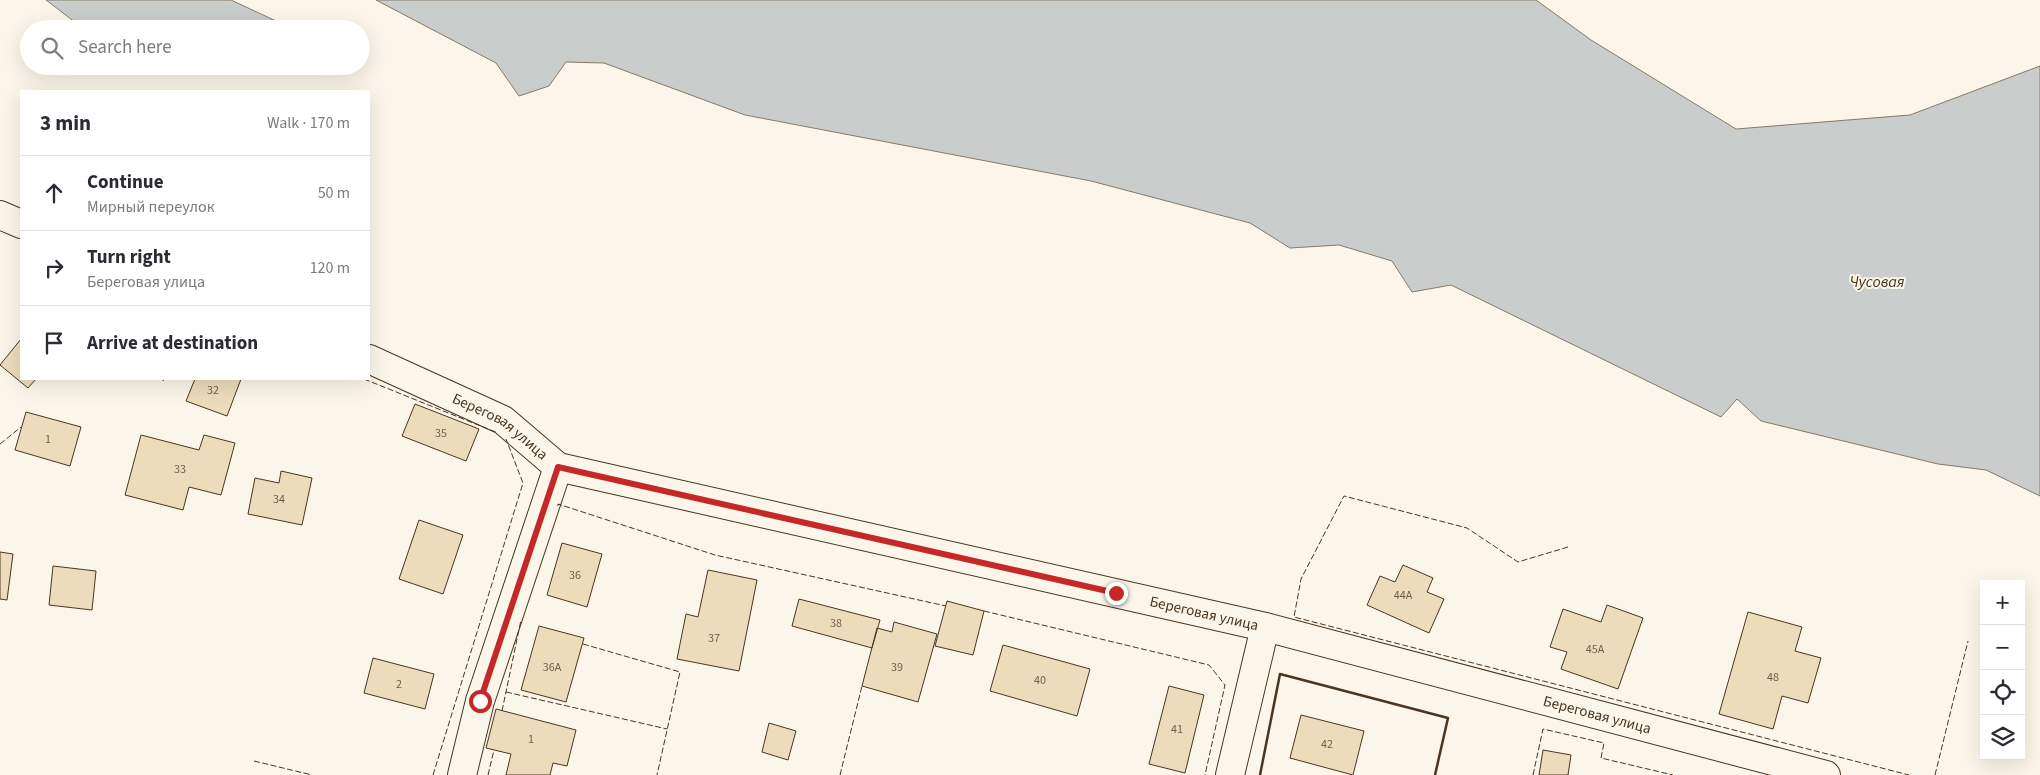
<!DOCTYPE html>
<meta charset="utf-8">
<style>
:root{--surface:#fff;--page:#f7f7f7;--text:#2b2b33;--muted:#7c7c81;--line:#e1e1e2}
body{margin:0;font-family:"Source Sans 3",sans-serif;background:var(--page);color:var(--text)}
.controls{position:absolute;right:15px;bottom:15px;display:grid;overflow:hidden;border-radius:0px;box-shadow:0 5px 20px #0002}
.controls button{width:45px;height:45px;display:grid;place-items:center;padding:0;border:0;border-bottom:1px solid var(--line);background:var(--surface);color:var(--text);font:25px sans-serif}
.stop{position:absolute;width:15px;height:15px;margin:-11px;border:4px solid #c62828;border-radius:50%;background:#fff}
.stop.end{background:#c62828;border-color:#fff;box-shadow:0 1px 5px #0008}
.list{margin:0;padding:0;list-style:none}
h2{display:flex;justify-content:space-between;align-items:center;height:65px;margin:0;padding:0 20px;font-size:21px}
h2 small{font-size:16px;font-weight:400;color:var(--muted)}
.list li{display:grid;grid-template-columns:32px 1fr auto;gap:15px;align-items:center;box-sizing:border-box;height:75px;padding:0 20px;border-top:1px solid var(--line)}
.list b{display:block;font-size:19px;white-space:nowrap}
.list p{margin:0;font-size:16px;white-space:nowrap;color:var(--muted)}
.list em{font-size:16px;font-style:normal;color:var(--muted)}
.icon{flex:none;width:28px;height:28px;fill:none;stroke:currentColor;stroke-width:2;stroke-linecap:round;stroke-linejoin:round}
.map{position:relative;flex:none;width:2040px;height:775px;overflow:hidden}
.search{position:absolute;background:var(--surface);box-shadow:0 5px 20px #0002;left:20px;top:20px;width:350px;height:55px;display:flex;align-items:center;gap:12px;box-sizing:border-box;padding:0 18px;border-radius:28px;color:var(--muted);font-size:19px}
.panel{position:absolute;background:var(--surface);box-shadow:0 5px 20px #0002;left:20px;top:90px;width:350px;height:290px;border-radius:0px}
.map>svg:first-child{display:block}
</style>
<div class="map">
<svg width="2040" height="775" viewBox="0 0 2040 775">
<rect width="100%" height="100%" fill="#fbf6e9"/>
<path fill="#c9cecd" stroke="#887966" d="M46,0H231L276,21L277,29H84Z
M376,0H1536L1591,40L1736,129L1910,115L2040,66V496L1986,470L1938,464L1761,421L1737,399L1721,417L1451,285L1412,292L1392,261L1339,245L1290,248L1250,223L1091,181L745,115L604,63L566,62L549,86L519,96L496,63Z"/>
<path fill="#ecdcbc" stroke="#4a3520" d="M21,339V379H36L28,388L0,365Z
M195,379H241L227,416L186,401Z
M415,404L479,429L466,461L402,436Z
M26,412L81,427L70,466L15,450Z
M141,435L199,450L204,435L235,443L221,495L189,487L183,510L125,495Z
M281,471L312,478L302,525L248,514L255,478L279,483Z
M419,520L463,535L443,594L399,579Z
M562,543L602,554L587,607L547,595Z
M0,552L13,554L7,600L0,599Z
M1403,565L1433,578L1427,592L1444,599L1429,633L1367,605L1380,576L1395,582Z
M53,566L96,571L92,610L49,605Z
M708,570L757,580L739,671L677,659L686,614L698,617Z
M799,599L880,620L872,648L792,626Z
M947,601L984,611L973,655L935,646Z
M1607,605L1643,618L1618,689L1561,669L1567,652L1550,647L1563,609L1601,622Z
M1748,612L1802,627L1795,651L1821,658L1808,703L1782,696L1773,729L1719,714Z
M894,622L937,634L918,702L862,686L877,628L892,632Z
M539,626L584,638L566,702L521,690Z
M1003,645L1090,669L1077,716L990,691Z
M373,658L434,674L425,709L364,693Z
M1169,686L1204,695L1185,773L1149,764Z
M496,709L576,730L567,766L553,763L550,775H506L511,754L486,748Z
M1301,715L1364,731L1353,775L1290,758Z
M769,723L796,731L788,760L762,752Z
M1543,750L1571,755L1568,775H1539Z"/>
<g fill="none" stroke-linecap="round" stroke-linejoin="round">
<defs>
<g id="minor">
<path d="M0,215L21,224"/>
<path id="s1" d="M369,359L503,420L558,467L1265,627L1826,775"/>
<path d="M462,775L480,701L558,467"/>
<path d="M1230,775L1265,627"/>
</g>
</defs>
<use href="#minor" stroke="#4a3520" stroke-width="30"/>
<use href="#minor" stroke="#fbf6e9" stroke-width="28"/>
<path stroke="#4a3520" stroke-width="1" stroke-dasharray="6 2.5" stroke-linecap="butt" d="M364,379L498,433
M163,381L164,379
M0,444L21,427
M558,506V504L715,555L946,606
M1568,547L1518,562L1467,528L1344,496L1301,579L1294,617L1909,775
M984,611L1209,665L1225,685L1205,775
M583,644L680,672L657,775
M506,692L667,729
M502,711L521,620
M254,761L312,775
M433,775L523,483L506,439
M488,775L494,750
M840,775L862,686
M1533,775L1543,729L1604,743L1601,758L1673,775
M1935,775L1968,641"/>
<path stroke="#4a3520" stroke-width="2.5" d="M1260,775L1280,674L1448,718L1435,775"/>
</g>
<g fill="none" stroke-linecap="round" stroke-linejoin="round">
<path stroke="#c62828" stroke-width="6" d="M480,701L558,467L1116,593"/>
</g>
<g text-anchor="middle" stroke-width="4" stroke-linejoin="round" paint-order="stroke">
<g font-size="12" fill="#725f47">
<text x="213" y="394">32</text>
<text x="441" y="437">35</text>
<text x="48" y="443">1</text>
<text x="180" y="473">33</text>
<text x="279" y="503">34</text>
<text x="575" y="579">36</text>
<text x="1403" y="599">44А</text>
<text x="836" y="627">38</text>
<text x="714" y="642">37</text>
<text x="1595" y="653">45А</text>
<text x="552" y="671">36А</text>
<text x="897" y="671">39</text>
<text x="1773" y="681">48</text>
<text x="1040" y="684">40</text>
<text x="399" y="688">2</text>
<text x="1177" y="733">41</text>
<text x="531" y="743">1</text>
<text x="1327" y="748">42</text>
</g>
<g font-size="15" fill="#4a3520" stroke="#fbf6e9">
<text dy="5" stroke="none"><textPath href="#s1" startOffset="148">Береговая улица</textPath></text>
<text dy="5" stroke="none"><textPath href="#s1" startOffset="882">Береговая улица</textPath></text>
<text dy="5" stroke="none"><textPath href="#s1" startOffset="1288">Береговая улица</textPath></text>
</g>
<g font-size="16" font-style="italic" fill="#4a3520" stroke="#fbf6e9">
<text x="1877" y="287">Чусовая</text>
</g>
</g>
</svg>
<div class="controls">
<button>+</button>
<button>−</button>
<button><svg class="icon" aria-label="locate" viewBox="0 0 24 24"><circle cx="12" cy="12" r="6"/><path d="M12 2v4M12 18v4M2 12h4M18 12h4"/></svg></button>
<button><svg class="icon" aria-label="layers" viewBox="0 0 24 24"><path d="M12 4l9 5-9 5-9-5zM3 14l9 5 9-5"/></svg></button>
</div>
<div class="stop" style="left:480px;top:701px"></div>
<div class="stop end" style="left:1116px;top:593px"></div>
<div class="search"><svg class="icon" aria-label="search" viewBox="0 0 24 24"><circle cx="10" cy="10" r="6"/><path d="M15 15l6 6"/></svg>Search here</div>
<section class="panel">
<h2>3 min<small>Walk · 170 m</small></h2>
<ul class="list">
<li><svg class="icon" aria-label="ahead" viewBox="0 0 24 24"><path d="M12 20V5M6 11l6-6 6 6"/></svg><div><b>Continue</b><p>Мирный переулок</p></div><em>50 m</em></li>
<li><svg class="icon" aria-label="right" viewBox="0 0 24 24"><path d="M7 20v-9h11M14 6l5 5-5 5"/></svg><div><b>Turn right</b><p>Береговая улица</p></div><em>120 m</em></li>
<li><svg class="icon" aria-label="arrive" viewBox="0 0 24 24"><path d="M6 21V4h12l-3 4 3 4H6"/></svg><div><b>Arrive at destination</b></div></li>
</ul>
</section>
</div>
